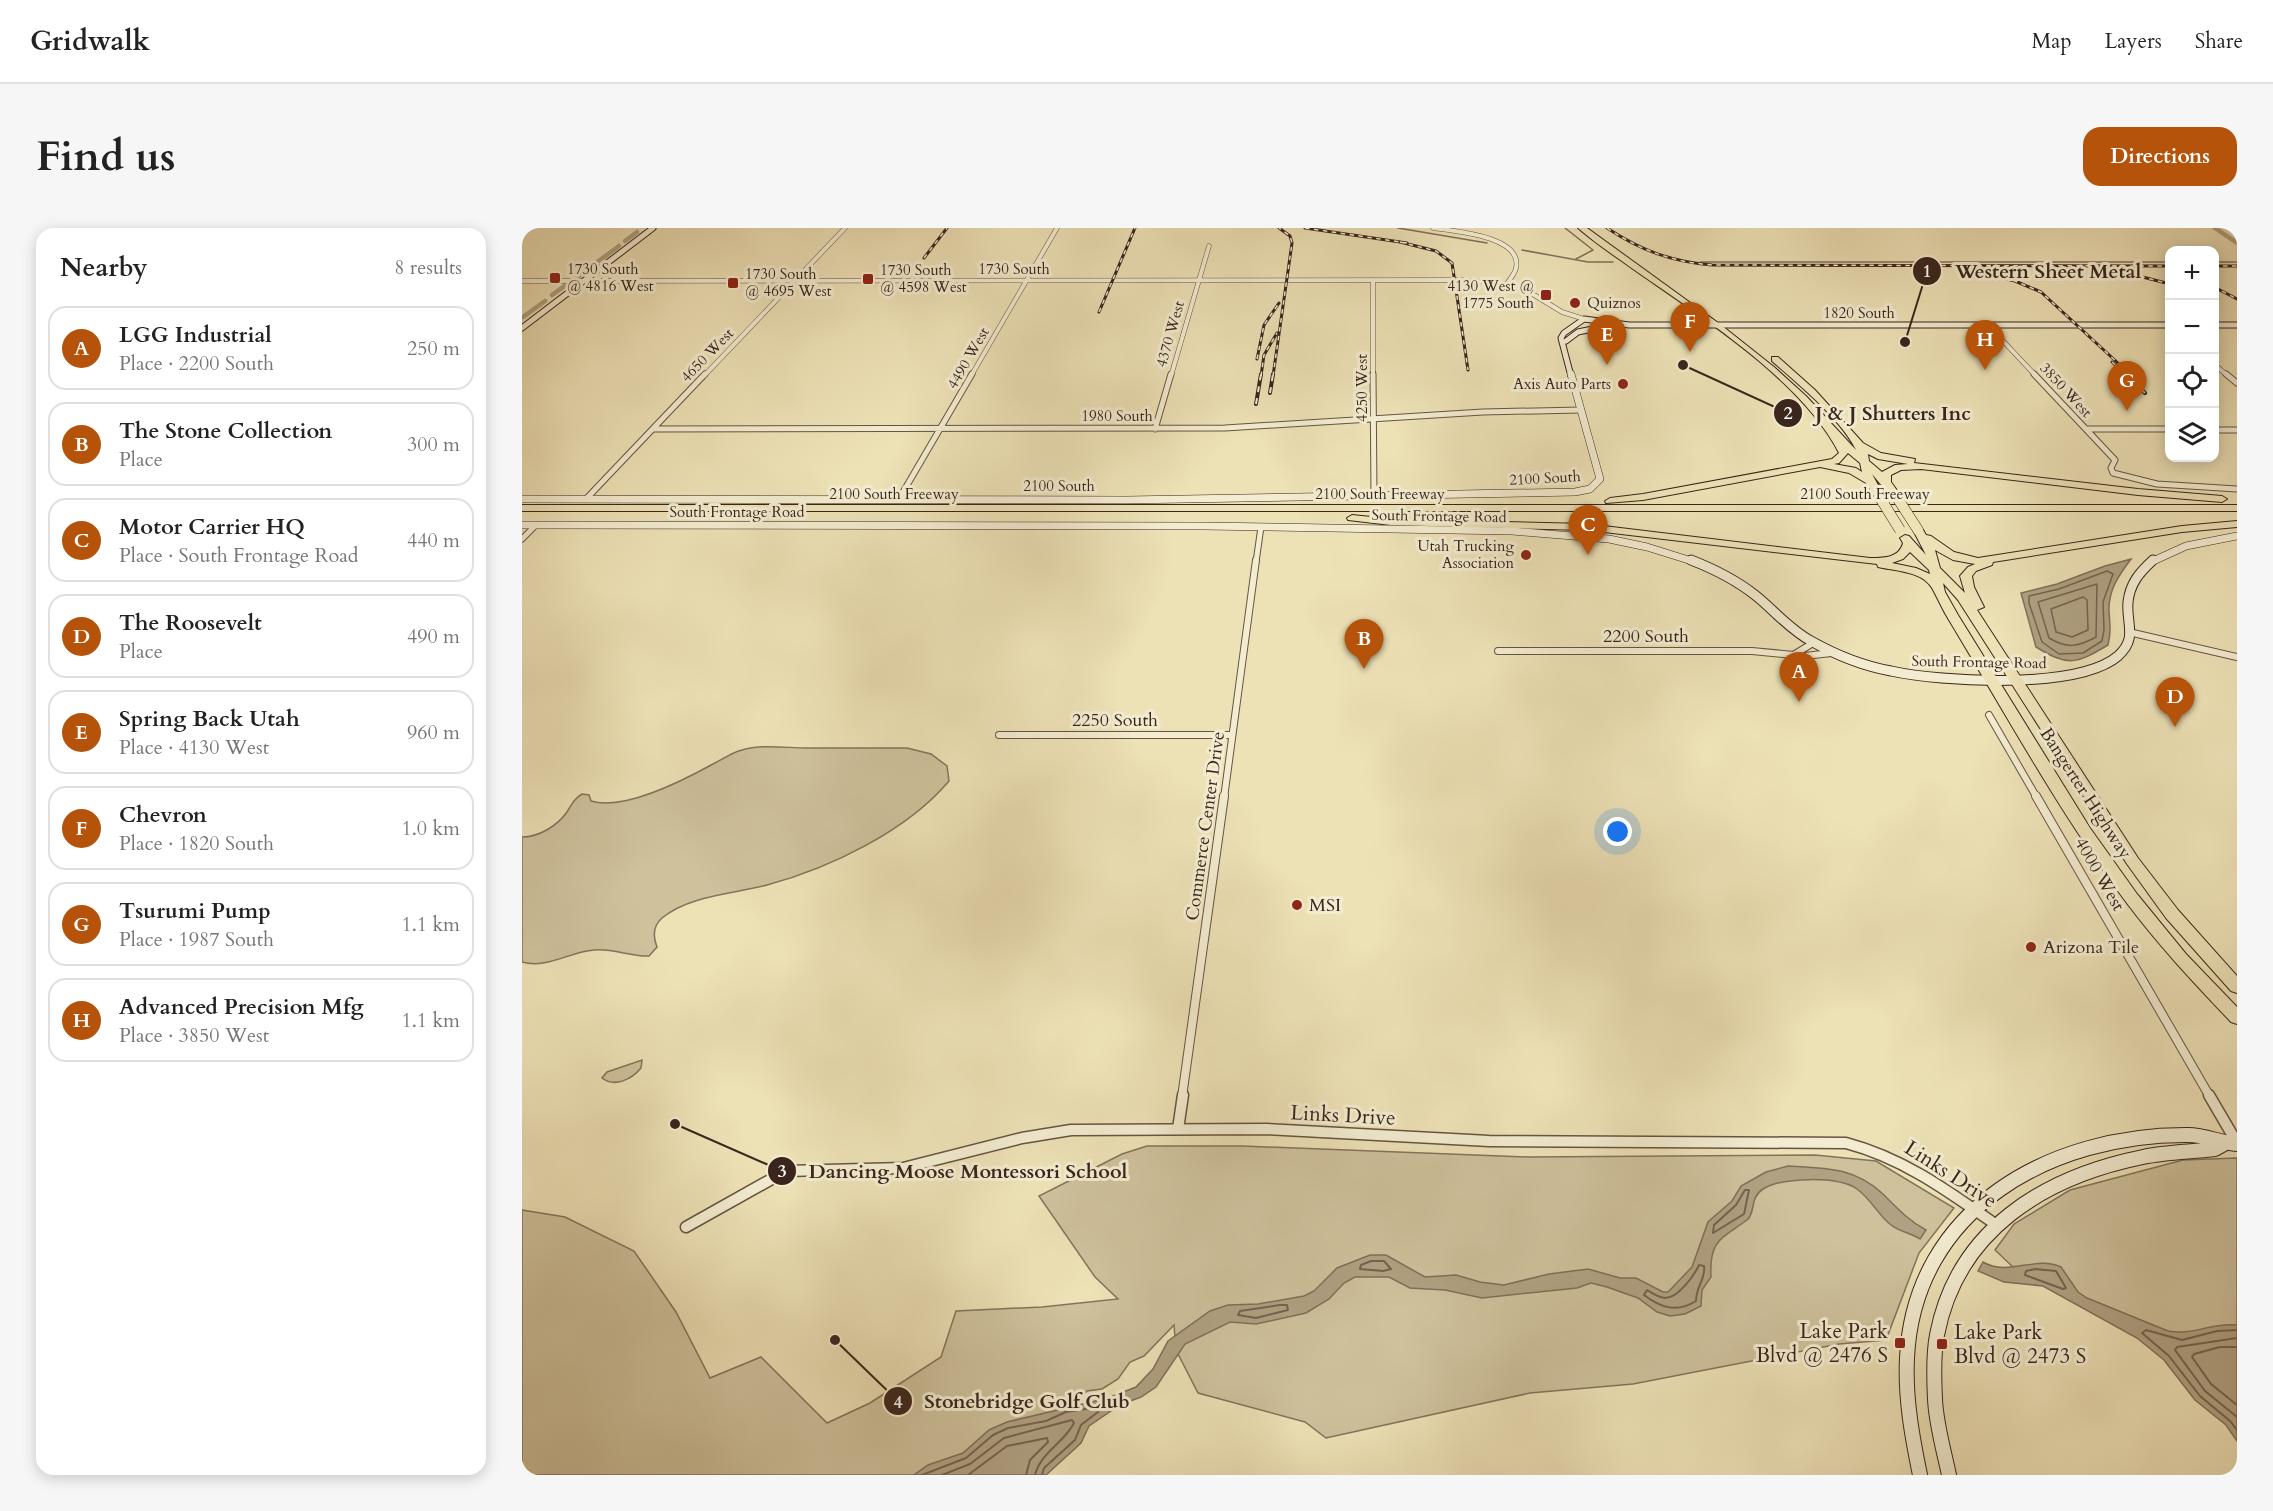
<!DOCTYPE html>
<meta charset="utf-8">
<style>
:root{--surface:#fff;--page:#f6f6f6;--text:#222;--muted:#767676;--line:#e0e0e0;--accent:#b45309}
body{margin:0;font-family:Cardo,serif;background:var(--page);color:var(--text)}
.controls{position:absolute;right:18px;top:18px;display:grid;overflow:hidden;border-radius:12px;box-shadow:0 3px 15px #0003}
.controls button{width:54px;height:54px;display:grid;place-items:center;padding:0;border:0;border-bottom:2px solid var(--line);background:var(--surface);color:var(--text);font:30px sans-serif}
.you{position:absolute;left:1096px;top:604px;width:21px;height:21px;margin:-15px;border:4px solid #fff;border-radius:50%;background:#1a73e8;box-shadow:0 0 0 9px #1a73e833}
.badge{display:grid;place-items:center;width:39px;height:39px;border-radius:50%;background:var(--accent);color:#fff;font-size:20px;font-weight:700}
.pin{position:absolute;translate:-50% -50px;filter:drop-shadow(0 2px 3px #0008)}
.pin::after{content:'';position:absolute;top:32px;width:21px;height:18px;background:inherit;clip-path:polygon(0 0,100% 0,50% 100%)}
.list{margin:0;padding:0;list-style:none}
h2{display:flex;justify-content:space-between;align-items:center;height:78px;margin:0;padding:0 24px;font-size:26px}
h2 small{font-size:20px;font-weight:400;color:var(--muted)}
.list li{display:grid;grid-template-columns:39px 1fr auto;gap:18px;align-items:center;box-sizing:border-box;height:84px;margin:0 12px 12px;padding:0 12px;border:2px solid var(--line);border-radius:18px}
.list b{display:block;font-size:22px;white-space:nowrap}
.list p{margin:0;font-size:20px;white-space:nowrap;color:var(--muted)}
.list em{font-size:20px;font-style:normal;color:var(--muted)}
.icon{flex:none;width:33px;height:33px;fill:none;stroke:currentColor;stroke-width:2;stroke-linecap:round;stroke-linejoin:round}
.map{position:relative;flex:none;width:1715px;height:1247px;overflow:hidden;border-radius:18px}
header{display:flex;align-items:center;gap:36px;box-sizing:border-box;height:84px;padding:0 30px;background:var(--surface);border-bottom:2px solid var(--line)}
header strong{font-size:28px}
nav{display:flex;gap:33px;margin-inline-start:auto;font-size:21px}
.intro{display:flex;align-items:center;justify-content:space-between;box-sizing:border-box;height:144px;padding:0 36px}
h1{margin:0;font-size:42px}
.button{padding:15px 27px;border-radius:18px;background:var(--accent);color:#fff;font-size:21px;font-weight:700}
main{display:flex;gap:36px;padding:0 36px}
aside{flex:1;background:var(--surface);border-radius:18px;box-shadow:0 3px 15px #0003}
.map>svg:first-child{display:block}
</style>
<header>
<strong>Gridwalk</strong>
<nav><a>Map</a><a>Layers</a><a>Share</a></nav>
</header>
<div class="intro"><h1>Find us</h1><a class="button">Directions</a></div>
<main>
<aside>
<h2>Nearby<small>8 results</small></h2>
<ul class="list">
<li><span class="badge">A</span><div><b>LGG Industrial</b><p>Place · 2200 South</p></div><em>250 m</em></li>
<li><span class="badge">B</span><div><b>The Stone Collection</b><p>Place</p></div><em>300 m</em></li>
<li><span class="badge">C</span><div><b>Motor Carrier HQ</b><p>Place · South Frontage Road</p></div><em>440 m</em></li>
<li><span class="badge">D</span><div><b>The Roosevelt</b><p>Place</p></div><em>490 m</em></li>
<li><span class="badge">E</span><div><b>Spring Back Utah</b><p>Place · 4130 West</p></div><em>960 m</em></li>
<li><span class="badge">F</span><div><b>Chevron</b><p>Place · 1820 South</p></div><em>1.0 km</em></li>
<li><span class="badge">G</span><div><b>Tsurumi Pump</b><p>Place · 1987 South</p></div><em>1.1 km</em></li>
<li><span class="badge">H</span><div><b>Advanced Precision Mfg</b><p>Place · 3850 West</p></div><em>1.1 km</em></li>
</ul>
</aside>
<div class="map">
<svg width="1715" height="1247" viewBox="0 0 1715 1247">
<rect width="100%" height="100%" fill="#ede1b6"/>
<filter id="stains"><feTurbulence type="fractalNoise" baseFrequency=".00333" numOctaves="4"/><feColorMatrix values="0 0 0 0 .2 0 0 0 0 .09 0 0 0 0 .02 0 0 0 .5 -.17"/></filter>
<radialGradient id="worn" r=".72"><stop offset=".6" stop-color="#630" stop-opacity="0"/><stop offset="1" stop-color="#630" stop-opacity=".3"/></radialGradient>
<path fill="#cec19c" stroke="#84735c" stroke-width="1.5" d="M285,520H385L409,526L425,538L427,553C385,603 308,640 245,657C212,666 168,667 140,690C131,698 131,709 135,719L127,728C109,729 91,720 72,722C47,724 25,741 0,734V609C17,609 35,598 45,584C50,576 52,571 60,566L67,567L69,573C101,583 162,552 191,536C201,531 209,525 220,522C240,516 265,520 285,520Z
M120,832L119,840C110,851 93,860 80,850L85,844Z
M625,918H720L1007,929L1293,927L1354,933L1432,980L1397,1025L1364,1112L1317,1116L1111,1156L1008,1165L804,1210L783,1194L676,1165L654,1122L652,1097L622,1128L608,1134L596,1151L580,1161L565,1163L552,1177L452,1247H0V982L43,989L112,1023L154,1084L188,1150L239,1129L305,1195L348,1175L419,1129L434,1083L520,1079L596,1071L573,1049L517,968L600,926Z
M1715,930V1196L1634,1110L1493,1041L1473,1022L1492,996L1548,962L1661,932Z"/>
<path fill="#b0a182" stroke="#806f59" stroke-width="1.5" d="M1609,331C1597,347 1586,362 1587,384C1588,396 1589,405 1586,417C1554,436 1547,439 1514,419L1499,365L1535,356L1583,338Z
M1266,938C1303,940 1332,939 1361,966C1375,980 1387,993 1404,1002L1398,1011C1389,1005 1378,1004 1369,997C1356,987 1349,971 1335,961C1316,948 1261,949 1241,961C1227,970 1234,985 1225,992C1199,1011 1187,1012 1189,1049L1180,1062L1179,1078L1163,1086L1148,1088L1135,1084L1116,1070L1085,1059L1069,1055L1055,1060L960,1070L923,1062L888,1060L867,1049H833L822,1055L807,1071L784,1085L734,1096L708,1094L663,1116L634,1159L619,1169L598,1177L567,1198L559,1215L524,1247H392L406,1237L441,1225L467,1202L485,1194L586,1170L614,1159L631,1141L646,1113L688,1083L706,1077L736,1076L782,1068L792,1063L815,1040L848,1027H864L903,1049L934,1047L958,1054L982,1057L1027,1046L1066,1041L1098,1050H1114L1141,1064H1146L1170,1039L1186,994L1210,973L1219,958L1244,944Z
M1461,1034C1486,1049 1514,1027 1539,1039L1556,1064L1565,1070L1646,1103C1671,1108 1690,1094 1715,1097V1213L1704,1197L1673,1172L1642,1132L1615,1110L1521,1058L1482,1054L1456,1043Z"/>
<g fill="none" stroke-linecap="round" stroke-linejoin="round">
<path stroke="#74634f" stroke-width="1.5" d="M1585,343L1591,346L1581,374L1582,402L1580,413L1561,425L1537,426L1520,414L1507,375V368L1537,361Z
M1575,356L1574,409C1556,419 1545,421 1527,410L1516,374Z
M1561,369L1565,372L1566,402L1550,409L1534,404L1529,381Z"/>
<path stroke="#74634f" stroke-width="2" d="M1223,962H1227L1222,986L1191,1005L1192,997L1214,977Z
M849,1033H862L869,1041L861,1043L838,1041L839,1037Z
M1177,1037L1182,1038C1184,1051 1174,1058 1174,1073C1155,1085 1139,1080 1122,1067L1125,1062C1130,1065 1137,1070 1143,1070C1156,1070 1172,1048 1177,1037Z
M1513,1041L1534,1043L1544,1060L1541,1061L1503,1047L1504,1043Z
M758,1077H765L766,1082L734,1090L716,1087L718,1083Z
M1715,1102L1695,1103L1660,1112L1624,1102L1620,1105L1647,1128L1678,1168L1708,1193L1715,1202
M1715,1110L1655,1119L1653,1122L1683,1163L1715,1189
M1715,1119H1698L1672,1126L1670,1129L1689,1156L1715,1177
M400,1247L444,1230L471,1207L486,1200L524,1193L544,1184L576,1179V1184L559,1197L553,1212L522,1240L520,1247
M420,1247L448,1236L482,1210L550,1192L552,1195C542,1215 518,1225 513,1247
M446,1247L485,1218L525,1210L526,1214L508,1232L504,1247"/>
<path stroke="#806f59" stroke-width="1.5" d="M876,0L965,15
M1043,0L1071,22L1054,31
M1000,22L1066,34H1091
M1178,34H1648
M1692,34H1715"/>
<path stroke="#b0a182" stroke-width="4.5" d="M1693,0L1715,15
M103,13L115,4
M74,35L97,18
M55,49L68,40
M30,67L44,57
M1,89L23,73"/>
<defs>
<path id="street-far4" d="M911,0C932,3 1001,8 994,40C993,46 987,52 984,57
M851,52V148
M0,53L939,52L977,55L1004,62L1040,84L1062,91
M1466,97L1514,148
M1692,136L1706,148
M182,148L323,0
M449,148L535,0
M649,148L687,18"/>
<path id="street-far3" d="M851,146L852,268
M1512,146L1593,232L1589,240L1591,245L1635,256L1715,261
M1704,146L1715,155
M131,201L703,200L961,184L1059,182
M633,201L649,146
M1564,201H1648
M1692,202H1715
M64,271L183,146
M377,271L450,146
M0,311L14,297
M734,334L739,299"/>
<path id="street-far2" d="M1611,405L1715,429
M976,423H1230L1283,428L1309,425
M1273,426L1291,415
M1467,487L1515,570
M477,507H710
M702,570L734,332"/>
<path id="street-far1" d="M1514,568L1688,869
M660,869L702,568"/>
<path id="street" d="M1687,867L1715,915
M656,901L661,867
M164,999L264,943L381,940L500,910L549,902L744,901L967,913L1324,915C1381,930 1426,963 1473,996"/>
<path id="secondary-far3" d="M1692,97H1715
M0,100L131,0
M1044,113L1056,104L1085,98
M1049,148L1039,110L1042,105L1062,91L1107,97H1648"/>
<path id="secondary-far2" d="M0,271L605,272L1053,264L1068,261L1078,251L1049,146
M0,297L682,298L990,303L1087,311L1125,319L1173,334
M1629,334L1664,318L1715,308"/>
<path id="secondary-far1" d="M1169,332C1192,341 1214,352 1233,367C1252,382 1267,401 1289,413C1314,427 1341,438 1369,443C1419,454 1556,462 1596,428C1616,410 1604,396 1606,374C1608,355 1618,344 1631,332"/>
<path id="secondary" d="M1398,1247C1390,1208 1383,1170 1385,1130C1392,980 1530,906 1666,907C1684,907 1698,915 1715,916
M1427,1247C1422,1223 1414,1196 1413,1171C1412,1151 1411,1127 1415,1107C1435,1002 1522,949 1621,929C1644,924 1669,924 1693,921L1702,916"/>
<path id="highway" d="M1056,0H1065L1199,97L1252,139L1284,168L1334,222C1319,191 1276,156 1250,133V129H1256L1293,162L1341,215L1359,225L1393,231L1392,235L1616,261L1700,268L1705,271L1700,274L1616,267L1399,241L1379,242L1369,247V254L1379,268L1374,271L1370,270L1350,246L1362,268L1357,271L1353,270L1344,255L1327,245L1298,239L1121,272L1084,275L1083,273L1088,270L1121,266L1310,231L1317,225C1280,152 1178,88 1111,41C1093,28 1073,15 1056,0ZM1326,225L1338,235L1340,244L1334,240L1312,236L1317,235ZM1346,226L1356,231L1386,236L1373,237L1360,244L1347,233Z
M0,277H1715V283H0Z
M830,287L869,291L1065,296L1348,330C1362,330 1377,330 1381,315L1378,310L1383,307L1387,308L1404,327L1391,302L1396,299L1400,300L1404,307L1409,308L1432,324L1456,330L1660,298L1715,293V299L1660,304L1471,334L1470,337L1454,343L1450,348L1452,359L1462,379L1455,382L1616,630L1656,682L1715,748V765L1709,763L1644,690L1605,636L1436,372L1421,355L1423,364L1436,387L1568,600L1615,666L1664,726L1715,779V796L1709,794C1672,755 1636,717 1604,674C1537,584 1482,483 1424,387C1419,378 1415,369 1410,360C1400,343 1373,343 1356,339L1355,336L1065,302L869,297L826,292L825,290ZM1413,322L1431,332L1453,336L1446,339L1438,348L1443,365L1418,340ZM1388,324L1407,342L1408,346L1394,340L1370,335L1381,331Z"/>
</defs>
<use href="#street-far4" stroke="#665442" stroke-width="5"/>
<use href="#street-far3" stroke="#665442" stroke-width="7"/>
<use href="#street-far2" stroke="#665442" stroke-width="8"/>
<use href="#street-far1" stroke="#665442" stroke-width="10"/>
<use href="#street" stroke="#665442" stroke-width="13"/>
<use href="#secondary-far3" stroke="#39251c" stroke-width="7"/>
<use href="#secondary-far2" stroke="#39251c" stroke-width="8"/>
<use href="#secondary-far1" stroke="#39251c" stroke-width="11"/>
<use href="#secondary" stroke="#39251c" stroke-width="16"/>
<use href="#highway" stroke="#39251c" stroke-width="2"/>
<use href="#street-far4" stroke="#f3ecd0" stroke-width="4"/>
<use href="#street-far3" stroke="#f3ecd0" stroke-width="5"/>
<use href="#street-far2" stroke="#f3ecd0" stroke-width="6"/>
<use href="#street-far1" stroke="#f3ecd0" stroke-width="8"/>
<use href="#street" stroke="#f3ecd0" stroke-width="10"/>
<use href="#secondary-far3" stroke="#f3ecd0" stroke-width="5"/>
<use href="#secondary-far2" stroke="#f3ecd0" stroke-width="7"/>
<use href="#secondary-far1" stroke="#f3ecd0" stroke-width="9"/>
<use href="#secondary" stroke="#f3ecd0" stroke-width="14"/>
<use href="#highway" fill="#ede1b6" fill-rule="evenodd"/>
<defs>
<path id="rail-far1" d="M783,0L885,15
M1085,0C1118,22 1150,34 1190,37L1648,38
M878,14L914,23L930,35L946,142
M402,30L425,0
M1692,38H1715
M1456,44L1493,53L1519,64L1598,137
M1601,44L1648,56
M1692,59L1715,71
M577,84L613,0
M735,131L742,97L757,75
M1590,134L1605,148
M739,148L742,127L755,105
M751,148L770,15L768,8L757,0"/>
<path id="rail" d="M1603,146L1623,165
M748,165L751,146
M734,176L739,146"/>
</defs>
<use href="#rail-far1" stroke="#39251c" stroke-width="3"/>
<use href="#rail" stroke="#39251c" stroke-width="4"/>
<use href="#rail-far1" stroke="#f3ecd0" stroke-width="1.5" stroke-dasharray="4.5" stroke-linecap="butt"/>
<use href="#rail" stroke="#f3ecd0" stroke-width="2" stroke-dasharray="6" stroke-linecap="butt"/>
<defs>
<path id="highway-bridge" d="M1357,268L1378,302
M1374,268L1396,302"/>
</defs>
<use href="#highway-bridge" stroke="#39251c" stroke-width="11" stroke-linecap="butt"/>
<use href="#highway-bridge" stroke="#ede1b6" stroke-width="10"/>
</g>
<g fill="#8f2418" stroke="#f3ecd0" stroke-width="2">
<rect x="27" y="44" width="12" height="12" rx="3"/>
<rect x="340" y="45" width="12" height="12" rx="3"/>
<rect x="205" y="49" width="12" height="12" rx="3"/>
<rect x="1018" y="61" width="12" height="12" rx="3"/>
<circle cx="1053" cy="75" r="6"/>
<circle cx="1101" cy="156" r="6"/>
<circle cx="1004" cy="327" r="6"/>
<circle cx="775" cy="677" r="6"/>
<circle cx="1509" cy="719" r="6"/>
<rect x="1372" y="1109" width="12" height="12" rx="3"/>
<rect x="1414" y="1110" width="12" height="12" rx="3"/>
</g>
<g text-anchor="middle" stroke-width="6" stroke-linejoin="round" paint-order="stroke">
<g font-size="15" fill="#39251c" stroke="#f3ecd0" text-anchor="start">
<text x="45" y="46">1730 South<tspan x="45" dy="17">@ 4816 West</tspan></text>
<text x="358" y="47">1730 South<tspan x="358" dy="17">@ 4598 West</tspan></text>
<text x="223" y="51">1730 South<tspan x="223" dy="17">@ 4695 West</tspan></text>
<text x="1012" y="63" text-anchor="end">4130 West @<tspan x="1012" dy="17">1775 South</tspan></text>
<text x="1065" y="80">Quiznos</text>
<text x="1089" y="161" text-anchor="end">Axis Auto Parts</text>
<text x="992" y="323" text-anchor="end">Utah Trucking<tspan x="992" dy="17">Association</tspan></text>
</g>
<g font-size="15" fill="#39251c" stroke="#f3ecd0">
<text x="492" y="46">1730 South</text>
<text x="1337" y="90">1820 South</text>
<text transform="translate(648 106) rotate(-74)" y="5">4370 West</text>
<text transform="translate(185 127) rotate(-46)" y="5">4650 West</text>
<text transform="translate(446 130) rotate(-60)" y="5">4490 West</text>
<text transform="translate(840 160) rotate(-90)" y="5">4250 West</text>
<text transform="translate(1544 162) rotate(47)" y="5">3850 West</text>
<text x="595" y="193">1980 South</text>
<text transform="translate(1023 250) rotate(-3)" y="5">2100 South</text>
<text x="537" y="263">2100 South</text>
<text x="372" y="271">2100 South Freeway</text>
<text x="858" y="271">2100 South Freeway</text>
<text x="1343" y="271">2100 South Freeway</text>
<text x="215" y="289">South Frontage Road</text>
<text transform="translate(917 288) rotate(1)" y="5">South Frontage Road</text>
<text transform="translate(1457 434) rotate(1)" y="5">South Frontage Road</text>
</g>
<g font-size="18" fill="#39251c" stroke="#f3ecd0">
<text x="1124" y="414">2200 South</text>
<text x="593" y="498">2250 South</text>
<text transform="translate(1564 565) rotate(57)" y="6">Bangerter Highway</text>
<text transform="translate(683 598) rotate(-82)" y="6">Commerce Center Drive</text>
<text transform="translate(1578 646) rotate(60)" y="6">4000 West</text>
</g>
<g font-size="18" fill="#39251c" stroke="#f3ecd0" text-anchor="start">
<text x="787" y="683">MSI</text>
<text x="1521" y="725">Arizona Tile</text>
</g>
<g font-size="21" fill="#39251c" stroke="#f3ecd0">
<text transform="translate(821 887) rotate(3)" y="7">Links Drive</text>
<text transform="translate(1429 946) rotate(33)" y="7">Links Drive</text>
</g>
<g font-size="21" fill="#39251c" stroke="#f3ecd0" text-anchor="end">
<text x="1366" y="1110">Lake Park<tspan x="1366" dy="24">Blvd @ 2476 S</tspan></text>
<text x="1432" y="1111" text-anchor="start">Lake Park<tspan x="1432" dy="24">Blvd @ 2473 S</tspan></text>
</g>
</g>
<path fill="none" stroke="#39251c" stroke-width="2" d="M1383 114L1405 43M1161 137L1266 185M153 896L260 943M313 1112L376 1173"/>
<g fill="#39251c" stroke="#f3ecd0" stroke-width="2">
<circle cx="1383" cy="114" r="6"/>
<circle cx="1161" cy="137" r="6"/>
<circle cx="153" cy="896" r="6"/>
<circle cx="313" cy="1112" r="6"/>
<circle cx="1405" cy="43" r="15"/>
<circle cx="1266" cy="185" r="15"/>
<circle cx="260" cy="943" r="15"/>
<circle cx="376" cy="1173" r="15"/>
</g>
<g font-size="18" text-anchor="middle" font-weight="bold" fill="#fff">
<text x="1405" y="49">1</text>
<text x="1266" y="191">2</text>
<text x="260" y="949">3</text>
<text x="376" y="1180">4</text>
</g>
<g font-size="20" text-anchor="middle" font-weight="bold" fill="#39251c" stroke="#f3ecd0" stroke-width="6" stroke-linejoin="round" paint-order="stroke">
<text x="1526" y="50">Western Sheet Metal</text>
<text x="1371" y="192">J &amp; J Shutters Inc</text>
<text x="446" y="950">Dancing Moose Montessori School</text>
<text x="505" y="1180">Stonebridge Golf Club</text>
</g>
<rect width="100%" height="100%" filter="url(#stains)"/>
<rect width="100%" height="100%" fill="url(#worn)"/>
</svg>
<div class="controls">
<button>+</button>
<button>−</button>
<button><svg class="icon" aria-label="locate" viewBox="0 0 24 24"><circle cx="12" cy="12" r="6"/><path d="M12 2v4M12 18v4M2 12h4M18 12h4"/></svg></button>
<button><svg class="icon" aria-label="layers" viewBox="0 0 24 24"><path d="M12 4l9 5-9 5-9-5zM3 14l9 5 9-5"/></svg></button>
</div>
<div class="you"></div>
<div class="pin badge" style="left:1277px;top:474px">A</div>
<div class="pin badge" style="left:842px;top:441px">B</div>
<div class="pin badge" style="left:1066px;top:327px">C</div>
<div class="pin badge" style="left:1653px;top:499px">D</div>
<div class="pin badge" style="left:1085px;top:137px">E</div>
<div class="pin badge" style="left:1168px;top:124px">F</div>
<div class="pin badge" style="left:1605px;top:183px">G</div>
<div class="pin badge" style="left:1463px;top:142px">H</div>
</div>
</main>
